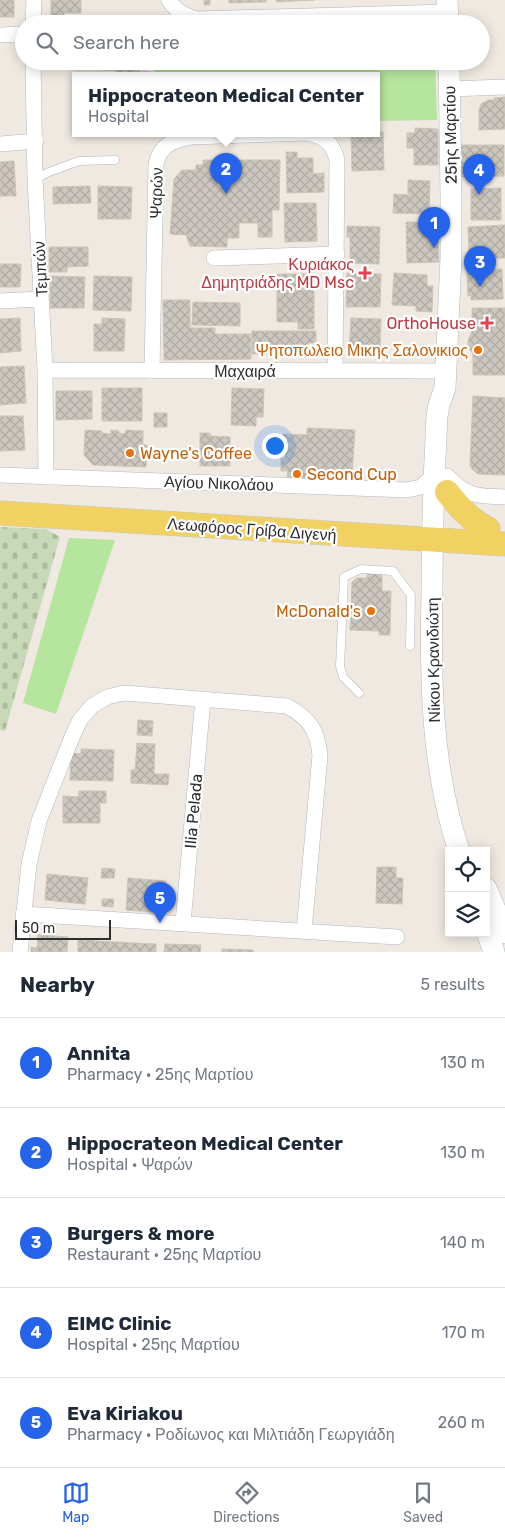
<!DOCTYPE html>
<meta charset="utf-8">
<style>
:root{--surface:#fff;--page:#f6f6f7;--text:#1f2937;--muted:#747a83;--line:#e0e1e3;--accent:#2563eb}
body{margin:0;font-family:Rubik,sans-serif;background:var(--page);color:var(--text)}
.controls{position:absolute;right:15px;bottom:15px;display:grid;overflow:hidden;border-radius:0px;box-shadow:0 2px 12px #0003}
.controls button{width:45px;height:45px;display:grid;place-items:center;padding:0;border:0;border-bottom:1px solid var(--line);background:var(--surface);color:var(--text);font:25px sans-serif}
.scale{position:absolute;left:15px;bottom:12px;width:96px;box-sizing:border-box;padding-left:5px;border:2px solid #2e2e2e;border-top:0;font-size:14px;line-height:18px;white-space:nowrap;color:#2e2e2e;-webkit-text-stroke:4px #fff;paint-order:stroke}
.you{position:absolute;left:274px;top:445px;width:18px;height:18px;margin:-12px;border:4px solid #fff;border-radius:50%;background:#1a73e8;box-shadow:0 0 0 8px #1a73e833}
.badge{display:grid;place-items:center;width:32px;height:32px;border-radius:50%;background:var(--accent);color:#fff;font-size:16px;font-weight:700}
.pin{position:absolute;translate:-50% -41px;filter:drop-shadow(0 1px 2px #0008)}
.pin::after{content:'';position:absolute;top:26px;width:18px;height:15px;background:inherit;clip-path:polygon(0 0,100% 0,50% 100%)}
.popup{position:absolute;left:72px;top:72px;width:308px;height:65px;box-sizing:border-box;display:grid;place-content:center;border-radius:0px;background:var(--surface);filter:drop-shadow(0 1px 4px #0005);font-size:16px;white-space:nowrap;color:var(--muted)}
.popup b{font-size:19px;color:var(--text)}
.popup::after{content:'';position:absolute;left:50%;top:100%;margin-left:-10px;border:10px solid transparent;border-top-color:var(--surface)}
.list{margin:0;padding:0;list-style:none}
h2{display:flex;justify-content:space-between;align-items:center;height:65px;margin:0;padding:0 20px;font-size:21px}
h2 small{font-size:16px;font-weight:400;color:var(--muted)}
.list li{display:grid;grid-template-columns:32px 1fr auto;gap:15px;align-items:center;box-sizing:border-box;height:90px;padding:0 20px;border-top:1px solid var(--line)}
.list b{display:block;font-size:19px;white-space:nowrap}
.list p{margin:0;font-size:16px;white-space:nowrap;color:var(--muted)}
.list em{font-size:16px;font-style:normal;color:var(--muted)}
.icon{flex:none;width:28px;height:28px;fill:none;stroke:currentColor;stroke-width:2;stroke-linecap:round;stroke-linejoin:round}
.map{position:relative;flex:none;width:505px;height:952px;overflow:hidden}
.search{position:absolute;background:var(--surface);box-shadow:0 2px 12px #0003;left:15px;right:15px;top:15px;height:55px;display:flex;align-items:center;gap:12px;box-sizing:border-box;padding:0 18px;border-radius:28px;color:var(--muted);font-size:19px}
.sheet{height:515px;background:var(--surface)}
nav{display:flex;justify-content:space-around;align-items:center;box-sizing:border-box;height:70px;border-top:1px solid var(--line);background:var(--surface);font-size:14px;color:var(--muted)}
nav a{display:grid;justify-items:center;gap:2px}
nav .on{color:var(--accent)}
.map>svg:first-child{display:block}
</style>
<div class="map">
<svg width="505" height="952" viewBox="0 0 505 952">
<defs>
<pattern id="cemetery-stones" width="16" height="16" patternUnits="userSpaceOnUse" patternTransform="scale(1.25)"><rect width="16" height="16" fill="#c8d9b8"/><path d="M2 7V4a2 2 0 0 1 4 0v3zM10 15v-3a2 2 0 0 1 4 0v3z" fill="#acbb9e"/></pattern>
<pattern id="building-cross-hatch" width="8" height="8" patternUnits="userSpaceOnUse" patternTransform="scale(1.25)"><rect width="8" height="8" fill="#cbc7bf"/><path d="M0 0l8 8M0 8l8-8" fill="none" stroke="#afaba4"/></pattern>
</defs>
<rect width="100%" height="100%" fill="#efe9e1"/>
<path fill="url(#cemetery-stones)" d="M0,527L46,529L60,537L5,731L0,730Z"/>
<path fill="#b6e59e" d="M155,61H435L437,120L376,121V75H155Z
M69,538L115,540L56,714L23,703Z"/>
<path fill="url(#building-cross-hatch)" stroke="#cbc5ba" d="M0,0H14V17H0Z
M51,0H81V13H64V20H51Z
M204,0H210V5H204Z
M229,0H266V2L229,3Z
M276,0H315L276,2Z
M65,61H91V68H65Z
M103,61H139V72H149V75H116V70H103Z
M505,97V129L479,130V110L481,104L488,100H494V98Z
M415,128L438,129V165H414V148H407V133H415Z
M383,132L384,170L352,171L351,133Z
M460,145H504V176L461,177Z
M286,152H297V158H313V174L324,173V192L287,193Z
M203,160H280L279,210H272V237H258V223H239V238H227V247L190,246L186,235L170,234L174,179L182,170H196V165H203Z
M14,161L16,196H0V162Z
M408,180L430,181L429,214L393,213L394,194L408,195Z
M90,186L91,203L53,204V187Z
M98,186L132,187L131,219H98Z
M501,188V220H471V189Z
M284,203H316L317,241L285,242Z
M406,222H438L439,262L407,263Z
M505,225V258H493V254H469L468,227Z
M347,226L380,227L379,264L350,263V237H347Z
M49,247H88V266L67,267V272H49Z
M0,264H21L20,287H0Z
M502,269L503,299L471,300V295L468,296L467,273H472V270Z
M347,273L381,274L380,307H346Z
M394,273L427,275V286H433L432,312L416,311V306L392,305Z
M277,274H314V329H298V322H277Z
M50,276L85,277L84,308H50Z
M94,276L132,277L131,311L93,310Z
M163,300H190V328H215V334H251V359L164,360Z
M193,302L240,303V326L192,325Z
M472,308H505V375H473V354L469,348L468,343L469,338L472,331Z
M20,318L21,351L0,353V319Z
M102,318L125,319L124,351H94V324H102Z
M351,318L381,319L380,353L349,352Z
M252,331H316V343H308V353L252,354Z
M24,366L26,403L0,405V367Z
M102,388H142V421H102Z
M232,388L264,389L263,417H256V426L231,425Z
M56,391H92V419L56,420Z
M473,396L505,398V475L478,474L472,469L470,465Z
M154,413H167V427H154Z
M0,416H23L25,450L0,451Z
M307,428L355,430L352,475L344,480L287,477L288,471H281V458H285V444H283V434L307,435Z
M85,430L102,431V433L111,434V430L119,431V433L125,434L126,430L143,431V445H147L146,467L93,465L84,455Z
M200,433H210V436L230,437V466H200Z
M367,573H382V591H391L390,635H379V631L350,630L352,582L357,578H367Z
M138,720L153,721L152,736L137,735Z
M137,743L155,744L154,774H169L168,785L131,783V770H135Z
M81,749L114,750L113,781L70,780L71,753L81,754Z
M79,791H106V803H100V823H63V796L78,797Z
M377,867H396V878H403L402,904L376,903Z
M102,868L115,869L114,878H101Z
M47,874L88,878L85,904L45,900Z
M128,878L166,881L164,913L126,910Z
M102,899H114L113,907L102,906Z
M38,935L68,937L67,952H31V947L37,948Z
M78,940L156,944V952H78Z
M165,944L201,945L200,952H164Z
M222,949L253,950V952H222Z"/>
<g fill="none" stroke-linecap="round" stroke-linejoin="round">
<defs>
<path id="lane" d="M35,179L49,172L79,161L115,160
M359,693L343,677L340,666L344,577L361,569L393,571L411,595L410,646"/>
<path id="street" d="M169,0C175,11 185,16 197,19L448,12
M33,24L34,0
M0,35L24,34
M33,61L35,179L45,370L46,477
M449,89L505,87
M0,144L36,141
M214,258L337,254
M0,301L41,299
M45,370L445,371
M152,371L156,164C160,145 173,140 191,137L307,133C324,136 333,143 337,160L335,371
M0,475L407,490L421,487L434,475
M447,476C467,497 477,496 505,497
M23,914L397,937
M183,923L203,699
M20,952L29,864L39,821L72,737L80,720L92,706L107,697L124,693L287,706C309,718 317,729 320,755L304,931"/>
<path id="secondary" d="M447,0L448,24
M449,61L451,193V258L445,388L439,405L437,416C434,475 432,533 432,591C430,678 431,767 459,851
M486,888L505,933
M486,929L494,952"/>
<path id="primary" d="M447,492C459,507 470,520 488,529
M0,513L505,544"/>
</defs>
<use href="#lane" stroke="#b4b7c1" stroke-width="9"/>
<use href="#street" stroke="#b4b7c1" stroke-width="16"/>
<use href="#secondary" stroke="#b4b7c1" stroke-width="22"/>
<use href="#primary" stroke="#c9c9c9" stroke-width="25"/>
<use href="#lane" stroke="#fff" stroke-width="8"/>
<use href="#street" stroke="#fff" stroke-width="15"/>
<use href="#secondary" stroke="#fff" stroke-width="21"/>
<use href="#primary" stroke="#f2d163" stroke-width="24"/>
</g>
<g fill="#e0444e" stroke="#fff" stroke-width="2">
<path d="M362.5 265.5h5v5h5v5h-5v5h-5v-5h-5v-5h5z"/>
<path d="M484.5 315.5h5v5h5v5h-5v5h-5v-5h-5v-5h5z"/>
</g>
<g fill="#e8710a" stroke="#fff" stroke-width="2">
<circle cx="478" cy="350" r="5"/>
<circle cx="130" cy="453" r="5"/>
<circle cx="297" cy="474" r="5"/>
<circle cx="371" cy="611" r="5"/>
</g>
<g text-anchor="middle" stroke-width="4.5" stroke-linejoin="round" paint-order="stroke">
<g font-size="16" fill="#2e2e2e" stroke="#fff">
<text transform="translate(450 135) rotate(-91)" y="6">25ης Μαρτίου</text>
<text transform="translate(156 193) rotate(-88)" y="6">Ψαρών</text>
<text transform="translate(40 269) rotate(-93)" y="6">Τεμπών</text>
<text x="245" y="377">Μαχαιρά</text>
<text transform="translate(219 483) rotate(2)" y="6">Αγίου Νικολάου</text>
<text transform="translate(252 529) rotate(4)" y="6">Λεωφόρος Γρίβα Διγενή</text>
<text transform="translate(433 660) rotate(-91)" y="6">Νίκου Κρανιδιώτη</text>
<text transform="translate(193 811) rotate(-85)" y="6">Ilia Pelada</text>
</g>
<g font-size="16" fill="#be3a42" stroke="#fff" text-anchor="end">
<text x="354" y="270">Κυριάκος<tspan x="354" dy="18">Δημητριάδης MD Msc</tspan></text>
<text x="476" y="329">OrthoHouse</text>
</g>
<g font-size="16" fill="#c56008" stroke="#fff" text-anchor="end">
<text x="468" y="356">Ψητοπωλειο Μικης Σαλονικιος</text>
<text x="140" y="459" text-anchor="start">Wayne's Coffee</text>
<text x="307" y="480" text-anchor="start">Second Cup</text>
<text x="361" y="617">McDonald's</text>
</g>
</g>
</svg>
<div class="controls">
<button><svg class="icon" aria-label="locate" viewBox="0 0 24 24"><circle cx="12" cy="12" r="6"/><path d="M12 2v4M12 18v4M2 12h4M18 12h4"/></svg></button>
<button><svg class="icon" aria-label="layers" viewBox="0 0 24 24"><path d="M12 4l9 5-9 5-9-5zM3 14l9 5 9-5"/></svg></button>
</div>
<div class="scale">50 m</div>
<div class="you"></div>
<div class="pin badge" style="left:434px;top:248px">1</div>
<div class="pin badge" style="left:226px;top:194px">2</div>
<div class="popup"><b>Hippocrateon Medical Center</b>Hospital</div>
<div class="pin badge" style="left:480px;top:287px">3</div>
<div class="pin badge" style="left:479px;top:195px">4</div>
<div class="pin badge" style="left:160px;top:923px">5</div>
<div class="search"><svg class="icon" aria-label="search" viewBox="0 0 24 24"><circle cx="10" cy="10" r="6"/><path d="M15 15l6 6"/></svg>Search here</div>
</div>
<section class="sheet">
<h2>Nearby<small>5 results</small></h2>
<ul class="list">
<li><span class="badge">1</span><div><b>Annita</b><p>Pharmacy · 25ης Μαρτίου</p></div><em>130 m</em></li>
<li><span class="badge">2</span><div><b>Hippocrateon Medical Center</b><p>Hospital · Ψαρών</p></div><em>130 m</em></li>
<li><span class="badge">3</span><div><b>Burgers &amp; more</b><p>Restaurant · 25ης Μαρτίου</p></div><em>140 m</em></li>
<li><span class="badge">4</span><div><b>EIMC Clinic</b><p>Hospital · 25ης Μαρτίου</p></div><em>170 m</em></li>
<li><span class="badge">5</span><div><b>Eva Kiriakou</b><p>Pharmacy · Ροδίωνος και Μιλτιάδη Γεωργιάδη</p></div><em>260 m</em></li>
</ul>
</section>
<nav>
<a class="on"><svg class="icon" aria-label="map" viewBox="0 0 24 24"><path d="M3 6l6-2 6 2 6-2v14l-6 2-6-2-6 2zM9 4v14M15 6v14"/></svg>Map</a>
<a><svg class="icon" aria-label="directions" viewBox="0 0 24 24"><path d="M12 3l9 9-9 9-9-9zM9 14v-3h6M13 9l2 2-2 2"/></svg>Directions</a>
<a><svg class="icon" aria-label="saved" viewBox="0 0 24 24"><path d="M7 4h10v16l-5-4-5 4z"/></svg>Saved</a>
</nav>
